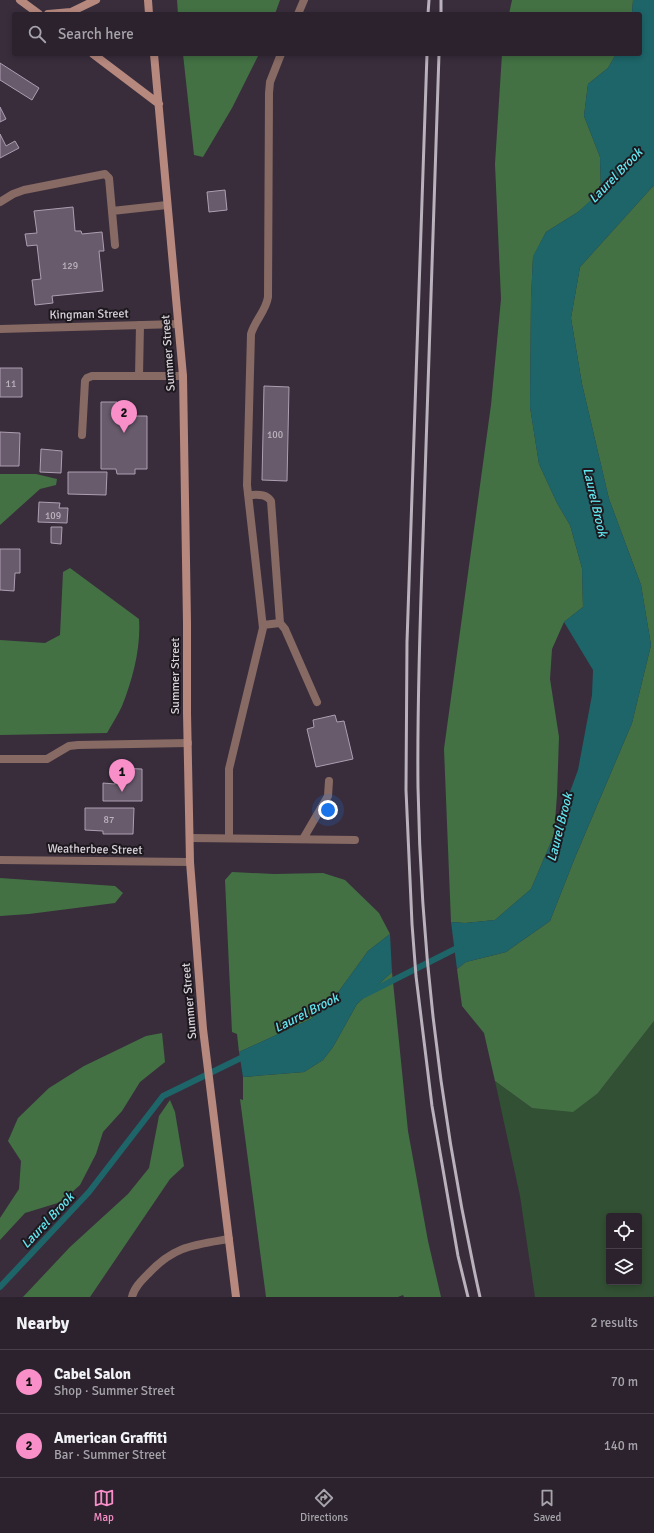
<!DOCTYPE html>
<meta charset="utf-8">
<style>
:root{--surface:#2b222d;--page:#332a35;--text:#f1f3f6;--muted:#a6a4aa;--line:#473f49;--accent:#f98fc9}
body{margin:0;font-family:Signika,sans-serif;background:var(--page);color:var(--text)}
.controls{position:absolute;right:12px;bottom:12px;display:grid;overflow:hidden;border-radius:4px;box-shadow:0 2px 6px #0003}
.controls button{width:36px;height:36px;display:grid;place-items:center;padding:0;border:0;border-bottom:1px solid var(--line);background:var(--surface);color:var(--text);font:20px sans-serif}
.you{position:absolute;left:328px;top:810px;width:14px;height:14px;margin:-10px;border:3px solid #fff;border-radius:50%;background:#1a73e8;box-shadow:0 0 0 6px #1a73e833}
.badge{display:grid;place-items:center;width:26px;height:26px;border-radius:50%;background:var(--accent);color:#111;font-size:13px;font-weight:700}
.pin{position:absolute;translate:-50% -33px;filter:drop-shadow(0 1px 2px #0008)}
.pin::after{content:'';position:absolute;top:21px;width:14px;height:12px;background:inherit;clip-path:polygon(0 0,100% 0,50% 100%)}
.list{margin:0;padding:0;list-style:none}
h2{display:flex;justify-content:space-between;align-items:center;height:52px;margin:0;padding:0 16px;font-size:17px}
h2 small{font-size:13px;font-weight:400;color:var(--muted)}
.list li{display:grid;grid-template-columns:26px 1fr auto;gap:12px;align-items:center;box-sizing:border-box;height:64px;padding:0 16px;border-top:1px solid var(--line)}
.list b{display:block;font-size:15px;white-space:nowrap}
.list p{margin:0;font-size:13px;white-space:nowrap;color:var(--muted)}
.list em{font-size:13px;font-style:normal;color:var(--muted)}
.icon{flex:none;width:22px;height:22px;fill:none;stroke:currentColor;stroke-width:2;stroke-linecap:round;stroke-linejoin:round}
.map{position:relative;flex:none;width:654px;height:1297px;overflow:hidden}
.search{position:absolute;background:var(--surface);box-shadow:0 2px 6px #0003;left:12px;right:12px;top:12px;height:44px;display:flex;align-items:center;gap:10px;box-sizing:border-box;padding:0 14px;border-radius:4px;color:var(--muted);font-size:15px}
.sheet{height:180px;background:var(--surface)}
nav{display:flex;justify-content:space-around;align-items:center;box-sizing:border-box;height:56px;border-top:1px solid var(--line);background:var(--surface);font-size:11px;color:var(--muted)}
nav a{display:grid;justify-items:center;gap:2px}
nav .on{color:var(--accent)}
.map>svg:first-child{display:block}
</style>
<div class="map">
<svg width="654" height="1297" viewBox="0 0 654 1297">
<rect width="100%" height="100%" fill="#392d3c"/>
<path fill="#325033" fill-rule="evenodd" d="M654,1021V1297H535L520,1196L495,1081L532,1108L598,1093ZM609,1216H639V1282H609Z"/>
<path fill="#437144" d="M177,0H280L275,14H178Z
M512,0H633L632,14H509Z
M183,54H259L232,108L203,157L194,155Z
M502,54H616L608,68L588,84L584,116L600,157L601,192L578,212L546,232L533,257L531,299L530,407L539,464L557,503L570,525L582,568L583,607L564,622L552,649L550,679L559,737L557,795L554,835L531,889L495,920L465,923L451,922L444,749L491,405L501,299L495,164Z
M654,185V1021L598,1093L573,1112L532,1108L495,1081L484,1033L462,1006L457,969L466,962L506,952L550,921L574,860L632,723L651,645L641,585L609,499L582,384L571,318L580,267Z
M0,474H36L57,479L56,485L40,489L0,525Z
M70,568L139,619C141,647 133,679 122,706C118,715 112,724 107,733L0,735V640L45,643L60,635L63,572Z
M232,872L274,874L323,873L345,880L379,913L390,934L368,951L334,998L311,1019L239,1052L237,1034L232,1032L225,880Z
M0,878L115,886L123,893L115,903L29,914L0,916Z
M392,972L408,1131L428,1241L441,1297H404L403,1295L398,1297H266L240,1099L243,1100V1077L304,1072L323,1060L333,1047L357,1004Z
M162,1033L165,1062L140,1082L122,1111L103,1132L96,1154L80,1185L61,1202L25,1213L0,1240V1218L19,1189L21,1161L8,1141L18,1118L49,1088L84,1066L146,1036Z
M170,1100L175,1112L184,1166L170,1179L90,1297H23L70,1247L128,1194L149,1168L159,1116Z"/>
<path fill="#1d6569" d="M633,0H654V185L580,267L571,318L582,384L609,499L641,585L651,645L632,723L574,860L550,921L506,952L466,962L457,969L451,922L465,923L495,920L531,889L554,835L578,770L592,695L593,670L564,622L583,607L582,568L570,525L557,503L539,464L530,407L531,299L533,256L546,232L578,212L601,191L600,157L584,116L588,84L608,68L616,54H640V14H632Z
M390,934L392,972L357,1004L333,1047L323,1060L304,1072L243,1077L239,1052L311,1019L334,998L368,951Z"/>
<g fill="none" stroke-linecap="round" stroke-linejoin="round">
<path stroke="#1d6569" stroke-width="6" d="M364,995L461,946
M0,1287L89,1192L163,1096L247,1055"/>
</g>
<path fill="#685b6c" stroke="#ad9fb1" d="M0,63L39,88L32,100L0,80Z
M0,107L6,119L0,122Z
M0,134L6,146L15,141L19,148L0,158Z
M225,190L227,210L209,212L207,192Z
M73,207L75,231H81L82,234L102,232L104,251H99L103,291L52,296L53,303L35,305L32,280L41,279L37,245L27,246L25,234L37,233L34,211Z
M0,368H22V397H0Z
M264,386L289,387L287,481L262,480Z
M101,402H117L118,416H147V469H135V474H117L116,469H101Z
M0,432L20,433L19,466H0Z
M41,449L62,451L61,473L40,472Z
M68,472H107L106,495L68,494Z
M39,502L60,503L59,508H68L67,523L38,522Z
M51,527H62L61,544L51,543Z
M0,549H20V573H15L14,591L0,590Z
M335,715L337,722L344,721L353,759L316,767L307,729L314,727L313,720Z
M115,768L142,769V801H103V783L115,784Z
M85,808H134L133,834H103V831L85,830Z"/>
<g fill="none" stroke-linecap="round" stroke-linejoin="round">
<path stroke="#876a63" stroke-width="8" d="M298,14L304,0
M0,202L13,194L24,190L105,174L109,178L115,245
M112,211L167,205
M139,376L140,325
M82,435L85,381L87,378L92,376H183
M248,495C257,495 266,493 271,501L280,623
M263,625L280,623L285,629L317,702
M0,759H47L69,746L78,745L188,743
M190,838L355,840
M229,838V769L263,628L247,485L251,334C255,320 266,311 268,297L269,93L270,82L281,54
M303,839L328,796L329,781
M132,1297C134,1288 141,1281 148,1274C174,1246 193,1245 229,1239"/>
<path stroke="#876a63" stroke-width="8" d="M0,329L178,324
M0,860L190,862"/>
<path stroke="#b6887e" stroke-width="8" d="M20,0L39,14
M148,0L149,14
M48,14L71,12L96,0
M93,54L159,104
M154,54L183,376L187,622V713L190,862L203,1029L236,1297"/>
<path stroke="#b9b1bb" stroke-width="3" d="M428,14L429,0
M441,14V0
M427,54L407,642L406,790L412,924L416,976L432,1106L458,1256L468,1297
M439,54C433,215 427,376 423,537C420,620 417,704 418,787C421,958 443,1130 480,1297"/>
</g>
<g text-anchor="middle" stroke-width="4" stroke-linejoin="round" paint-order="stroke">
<g font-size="10" fill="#bcb4be">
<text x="70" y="269">129</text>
<text x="11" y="387">11</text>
<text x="275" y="438">100</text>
<text x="53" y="519">109</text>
<text x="109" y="823">87</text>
</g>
<g font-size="12" fill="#d8d1da" stroke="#1d181e">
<text transform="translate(89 314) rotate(-1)" y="4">Kingman Street</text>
<text transform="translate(168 353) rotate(-94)" y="4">Summer Street</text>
<text transform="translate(175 676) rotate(-90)" y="4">Summer Street</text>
<text transform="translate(95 849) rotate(1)" y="4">Weatherbee Street</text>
<text transform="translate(189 1001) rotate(-95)" y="4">Summer Street</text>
</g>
<g font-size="13" font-style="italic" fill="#62e6ef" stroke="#1d181e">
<text transform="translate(615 175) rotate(-46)" y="5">Laurel Brook</text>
<text transform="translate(596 502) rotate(77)" y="5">Laurel Brook</text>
<text transform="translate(559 827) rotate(-76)" y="5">Laurel Brook</text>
<text transform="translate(306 1012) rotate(-27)" y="5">Laurel Brook</text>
<text transform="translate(47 1220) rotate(-47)" y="5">Laurel Brook</text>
</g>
</g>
</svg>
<div class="controls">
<button><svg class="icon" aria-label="locate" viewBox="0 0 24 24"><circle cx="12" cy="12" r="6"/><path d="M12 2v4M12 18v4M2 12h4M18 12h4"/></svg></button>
<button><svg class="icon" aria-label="layers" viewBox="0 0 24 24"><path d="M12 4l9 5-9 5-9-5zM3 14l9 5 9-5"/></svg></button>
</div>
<div class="you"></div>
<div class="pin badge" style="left:122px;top:792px">1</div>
<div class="pin badge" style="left:124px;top:433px">2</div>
<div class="search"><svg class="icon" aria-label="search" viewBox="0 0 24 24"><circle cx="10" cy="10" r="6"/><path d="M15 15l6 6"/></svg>Search here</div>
</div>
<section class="sheet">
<h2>Nearby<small>2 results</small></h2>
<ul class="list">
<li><span class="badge">1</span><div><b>Cabel Salon</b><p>Shop · Summer Street</p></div><em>70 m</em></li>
<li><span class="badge">2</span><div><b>American Graffiti</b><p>Bar · Summer Street</p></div><em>140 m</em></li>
</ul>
</section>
<nav>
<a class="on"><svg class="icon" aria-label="map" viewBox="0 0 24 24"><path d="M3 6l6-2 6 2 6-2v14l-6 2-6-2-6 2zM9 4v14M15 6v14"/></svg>Map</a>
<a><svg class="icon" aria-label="directions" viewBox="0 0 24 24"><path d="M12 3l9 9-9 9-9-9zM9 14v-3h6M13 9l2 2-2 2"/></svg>Directions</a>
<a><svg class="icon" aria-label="saved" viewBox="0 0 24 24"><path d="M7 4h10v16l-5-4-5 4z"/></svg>Saved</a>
</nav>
